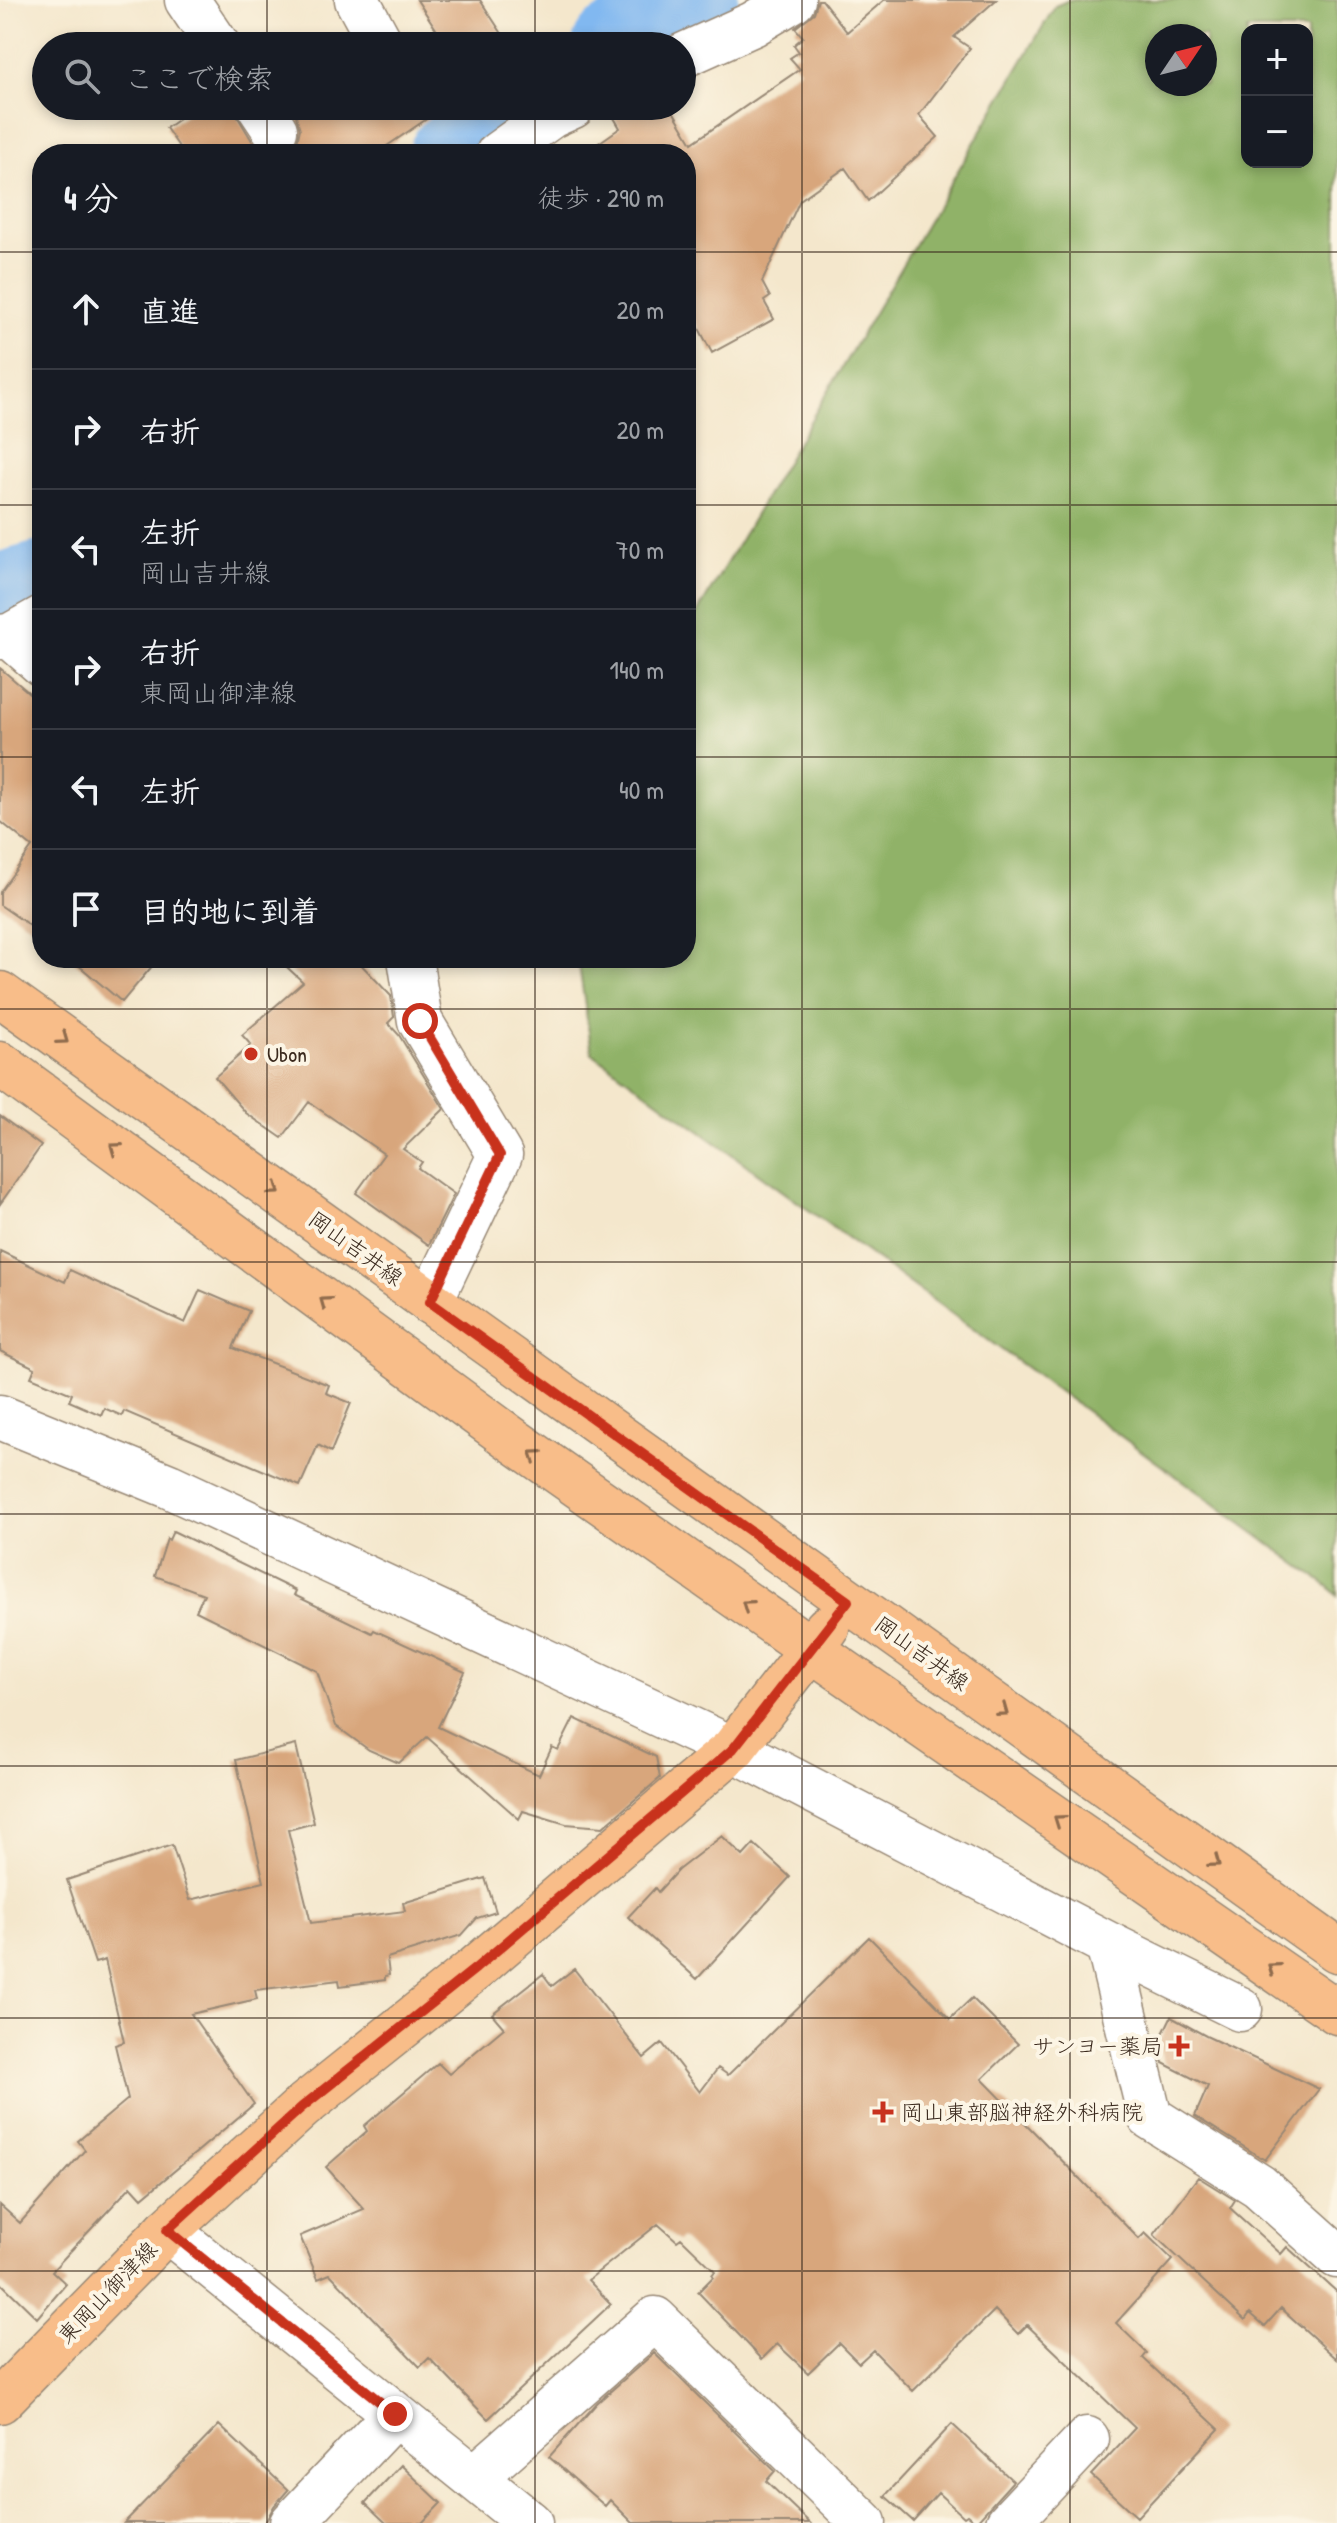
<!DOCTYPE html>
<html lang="ja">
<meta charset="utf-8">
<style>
:root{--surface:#171b24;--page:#20242c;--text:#f1f3f6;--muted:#9ea1a6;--line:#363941}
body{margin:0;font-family:"Patrick Hand","Klee One",sans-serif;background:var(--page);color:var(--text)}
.controls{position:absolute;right:24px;top:24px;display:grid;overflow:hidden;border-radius:16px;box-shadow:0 4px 12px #0003}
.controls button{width:72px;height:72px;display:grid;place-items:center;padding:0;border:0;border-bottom:2px solid var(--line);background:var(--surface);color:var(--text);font:40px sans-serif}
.compass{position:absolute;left:1145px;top:24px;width:72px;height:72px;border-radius:50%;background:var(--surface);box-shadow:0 4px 12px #0003;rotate:55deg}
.stop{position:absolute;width:24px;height:24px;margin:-18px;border:6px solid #c8321e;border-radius:50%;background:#fff}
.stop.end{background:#c8321e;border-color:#fff;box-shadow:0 2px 8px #0008}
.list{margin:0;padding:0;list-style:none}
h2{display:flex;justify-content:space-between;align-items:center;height:104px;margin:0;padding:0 32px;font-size:34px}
h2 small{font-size:26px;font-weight:400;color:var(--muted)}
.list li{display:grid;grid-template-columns:52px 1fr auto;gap:24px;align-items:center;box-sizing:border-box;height:120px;padding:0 32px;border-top:2px solid var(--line)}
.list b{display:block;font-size:30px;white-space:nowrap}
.list p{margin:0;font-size:26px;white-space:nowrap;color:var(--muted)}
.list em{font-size:26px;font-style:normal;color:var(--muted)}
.icon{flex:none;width:44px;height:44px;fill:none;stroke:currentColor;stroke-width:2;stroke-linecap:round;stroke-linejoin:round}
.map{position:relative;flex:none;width:1337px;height:2523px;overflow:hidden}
.search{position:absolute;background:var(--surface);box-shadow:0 4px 12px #0003;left:32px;top:32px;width:664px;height:88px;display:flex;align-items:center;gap:20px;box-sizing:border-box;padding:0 28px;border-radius:44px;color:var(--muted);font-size:30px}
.panel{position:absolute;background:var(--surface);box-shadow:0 4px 12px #0003;left:32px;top:144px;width:664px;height:824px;border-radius:32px}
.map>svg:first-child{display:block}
</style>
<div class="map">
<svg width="1337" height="2523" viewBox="0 0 1337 2523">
<rect width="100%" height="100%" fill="#fcf5e5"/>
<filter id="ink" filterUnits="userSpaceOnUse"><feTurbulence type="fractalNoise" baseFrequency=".0125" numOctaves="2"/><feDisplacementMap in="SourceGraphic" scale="16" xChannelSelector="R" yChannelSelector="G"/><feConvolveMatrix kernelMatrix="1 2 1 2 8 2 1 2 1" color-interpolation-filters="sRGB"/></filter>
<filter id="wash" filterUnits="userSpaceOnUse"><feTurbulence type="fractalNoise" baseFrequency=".006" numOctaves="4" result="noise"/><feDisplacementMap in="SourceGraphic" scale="32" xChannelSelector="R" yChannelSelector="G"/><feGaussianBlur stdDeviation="1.8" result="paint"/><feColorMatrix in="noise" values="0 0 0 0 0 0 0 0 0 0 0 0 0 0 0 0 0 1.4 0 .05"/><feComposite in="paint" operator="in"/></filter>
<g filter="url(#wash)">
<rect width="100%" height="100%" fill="#f4e7cc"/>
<path fill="#90b267" stroke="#666e42" stroke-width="2" fill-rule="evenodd" d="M1069,0H1337V1596L1329,1587L592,1053L578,958H686V632L1055,6ZM1247,30H1307V162H1247ZM1157,36H1205V84H1157Z"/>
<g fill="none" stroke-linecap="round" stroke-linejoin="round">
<path stroke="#81b8f0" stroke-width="82" d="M613,46L698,0
M450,154L502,106
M0,594L42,582"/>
</g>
<g id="blocks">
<path fill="#d8a67c" d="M417,0H480L510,46H410L436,29Z
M818,0H822L847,32L884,0H996L954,37L970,48L919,115L938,137L868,201L845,168L800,200L762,282L770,297L764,301L774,319L712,353L686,304V154H583L620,128L607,106H670L692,143L800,69L790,58L799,52L794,45L803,37L795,28L814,13Z
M198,106H231L254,144L263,152L271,154H184L166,128Z
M311,106H456L440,116L437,112L375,154H280L289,150L297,142L300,129L296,116Z
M0,668L42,704V934L0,905V892L32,847L0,821Z
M70,958H159L122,1002Z
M277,958H355L391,996L394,1017L388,1023L399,1035L444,1109L403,1149L422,1162L418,1168L454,1194L429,1245L356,1193L384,1154L309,1102L282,1138L246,1113L215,1077L251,1045L242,1035L303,982Z
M0,1116L41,1146L0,1204Z
M0,1251L65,1282L70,1270L185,1323L200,1290L249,1311L233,1348L329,1385L326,1393L351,1403L331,1452L318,1445L300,1486L124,1411L122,1416L104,1408L101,1415L69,1401L72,1394L31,1377L35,1368L0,1351Z
M173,1531L296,1591L294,1595L372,1633L374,1630L465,1672L438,1727L539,1775L552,1747L558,1750L574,1718L656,1757L660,1778L603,1827L566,1824L523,1811L519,1819L427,1737L399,1763L369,1750L336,1726L317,1671L196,1611L204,1594L155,1576L167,1539L169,1540Z
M296,1745L314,1823L288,1830L311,1923L405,1911L403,1903L485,1878L496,1912L477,1918L462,1935L387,1958L389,1975L385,1976V1980L340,1986L339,1980L255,1990L257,1999L191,2014L254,2104L142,2198L131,2186L52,2271L66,2284L37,2318L0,2282V2205L20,2223L85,2150L78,2141L128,2099L115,2045L124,2042L105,1960L95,1963L67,1880L172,1845L190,1900L264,1882L236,1760Z
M722,1836L743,1856L754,1844L790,1877L697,1979L628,1917L655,1888L658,1892L678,1870Z
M869,1937L950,2019L972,1998L1018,2044L982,2079L1139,2239L1145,2233L1173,2260L1116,2323L1147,2353L1143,2358L1219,2429L1137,2517L1091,2475L1135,2428L1027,2325L1018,2334L995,2310L913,2391L873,2350L859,2363L839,2343L808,2373L777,2344L762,2359L698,2292L713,2277L712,2275L715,2271L681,2238L677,2241L658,2224L588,2280L611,2304L488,2419L429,2358L420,2367L330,2274L318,2279L300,2236L364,2209L326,2167L367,2131L364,2126L438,2063L449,2074L504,2028L492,2014L543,1974L552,1986L574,1969L644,2058L662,2043L700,2092L718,2068L728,2075Z
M1171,2017L1206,2036L1319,2089L1265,2160L1195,2116L1208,2086L1163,2063L1158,2044Z
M1198,2177L1235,2200L1230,2208L1281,2254L1287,2247L1337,2292V2359L1281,2308L1265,2326L1250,2313L1245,2320L1154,2235Z
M654,2353L775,2471L766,2481L810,2523H633L610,2500L605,2506L549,2457L597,2403Z
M952,2424L1013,2481L976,2522L967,2515L964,2517L938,2493L913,2521L885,2496Z
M219,2425L288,2490L274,2506L265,2523H124Z
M401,2465L441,2503L422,2523H386L365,2503Z"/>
</g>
</g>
<g filter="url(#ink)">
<use href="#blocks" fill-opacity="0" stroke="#988875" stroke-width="2"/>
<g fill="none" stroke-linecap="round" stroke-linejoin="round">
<defs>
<path id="minor" d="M187,0L218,46
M357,0L382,46
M682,56L753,24L793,0
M259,106L275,130
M498,154L551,116L573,106
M10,636L42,664
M0,637L10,636L42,618
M410,958L420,1021L500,1155L430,1302
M733,1749L1108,1944L1150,2117L1259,2186L1337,2256
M1108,1944L1240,2009
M167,2230L530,2523
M474,2478L655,2319L864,2523
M292,2523L395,2414
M1008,2523L1087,2439"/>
<path id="tertiary" d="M0,1417L169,1486L733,1749"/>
<path id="primary" d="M0,994L1337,1950
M0,1064L513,1440L811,1649L1337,2012
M0,2401L167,2230L302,2107L476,1968L733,1749L827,1628"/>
</defs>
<use href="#minor" stroke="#988875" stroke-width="47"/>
<use href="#tertiary" stroke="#988875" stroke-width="47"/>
<use href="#primary" stroke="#988875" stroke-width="47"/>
<use href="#minor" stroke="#fff" stroke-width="44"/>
<use href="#tertiary" stroke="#fff" stroke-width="44"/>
<use href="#primary" stroke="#f8bd89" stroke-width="44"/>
</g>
<defs><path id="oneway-chevron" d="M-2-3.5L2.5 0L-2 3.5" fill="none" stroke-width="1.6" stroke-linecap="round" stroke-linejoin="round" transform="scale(2)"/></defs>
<g stroke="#906c4e">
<use href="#oneway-chevron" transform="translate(63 1039) rotate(36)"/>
<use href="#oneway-chevron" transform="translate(115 1148) rotate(-144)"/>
<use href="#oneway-chevron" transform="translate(275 1190) rotate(36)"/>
<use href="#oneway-chevron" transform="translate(325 1302) rotate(-144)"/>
<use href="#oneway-chevron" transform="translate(535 1455) rotate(-145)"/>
<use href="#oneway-chevron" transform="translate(747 1605) rotate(-145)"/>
<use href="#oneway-chevron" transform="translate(1003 1711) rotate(36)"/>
<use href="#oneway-chevron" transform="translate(1059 1820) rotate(-145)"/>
<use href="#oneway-chevron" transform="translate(1215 1862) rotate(36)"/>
<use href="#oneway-chevron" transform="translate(1273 1968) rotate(-145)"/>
</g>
</g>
<g fill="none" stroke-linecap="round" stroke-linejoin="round" filter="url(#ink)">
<path stroke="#c8321e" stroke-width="10" d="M395,2414L167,2230L302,2107L476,1968L733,1749L848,1601L430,1302L500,1155L420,1021"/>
</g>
<path fill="none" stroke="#3b2a1e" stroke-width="2" stroke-opacity="0.55" d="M267,0V46M535,0V46M802,0V2523M1070,0V2523M267,106V154M535,106V154M0,252H42M686,252H1337M0,505H42M686,505H1337M0,757H42M686,757H1337M267,958V2523M535,958V2523M0,1009H1337M0,1262H1337M0,1514H1337M0,1766H1337M0,2018H1337M0,2271H1337"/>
<g fill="#c8321e" stroke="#fcf5e5" stroke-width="3">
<circle cx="251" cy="1054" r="8"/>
<path d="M1175 2034h8v8h8v8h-8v8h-8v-8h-8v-8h8z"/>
<path d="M879 2100h8v8h8v8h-8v8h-8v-8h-8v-8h8z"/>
</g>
<g text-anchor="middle" stroke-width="8" stroke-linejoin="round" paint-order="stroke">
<g font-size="22" fill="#3b2a1e" stroke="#fcf5e5" text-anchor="start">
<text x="267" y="1062">Ubon</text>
<text x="1163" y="2054" text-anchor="end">サンヨー薬局</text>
<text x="901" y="2120">岡山東部脳神経外科病院</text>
</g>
<g font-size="22" fill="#3b2a1e" stroke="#fcf5e5">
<text transform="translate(356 1248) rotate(36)" y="8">岡山吉井線</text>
<text transform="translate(922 1653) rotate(36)" y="8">岡山吉井線</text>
<text transform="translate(107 2292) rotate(-46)" y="8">東岡山御津線</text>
</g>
</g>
</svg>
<div class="controls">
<button>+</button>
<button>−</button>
</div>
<svg class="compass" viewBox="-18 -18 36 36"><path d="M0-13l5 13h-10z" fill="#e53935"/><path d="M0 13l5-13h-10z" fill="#9ea1a6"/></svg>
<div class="stop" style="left:420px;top:1021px"></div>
<div class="stop end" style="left:395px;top:2414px"></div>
<div class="search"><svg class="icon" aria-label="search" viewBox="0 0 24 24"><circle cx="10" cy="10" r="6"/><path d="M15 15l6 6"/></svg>ここで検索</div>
<section class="panel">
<h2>4 分<small>徒歩 · 290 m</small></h2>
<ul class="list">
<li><svg class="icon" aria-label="ahead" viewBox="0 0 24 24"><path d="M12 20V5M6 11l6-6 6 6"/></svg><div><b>直進</b></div><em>20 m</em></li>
<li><svg class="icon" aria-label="right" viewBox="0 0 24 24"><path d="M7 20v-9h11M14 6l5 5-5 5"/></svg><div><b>右折</b></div><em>20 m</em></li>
<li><svg class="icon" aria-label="left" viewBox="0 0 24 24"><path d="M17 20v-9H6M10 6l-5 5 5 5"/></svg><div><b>左折</b><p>岡山吉井線</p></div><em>70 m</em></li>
<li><svg class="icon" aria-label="right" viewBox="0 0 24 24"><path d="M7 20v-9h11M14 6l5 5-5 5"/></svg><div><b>右折</b><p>東岡山御津線</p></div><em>140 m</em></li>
<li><svg class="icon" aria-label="left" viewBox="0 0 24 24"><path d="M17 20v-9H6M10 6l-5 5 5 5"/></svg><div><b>左折</b></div><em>40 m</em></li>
<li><svg class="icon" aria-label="arrive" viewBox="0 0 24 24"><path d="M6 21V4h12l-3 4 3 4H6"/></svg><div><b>目的地に到着</b></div></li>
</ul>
</section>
</div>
